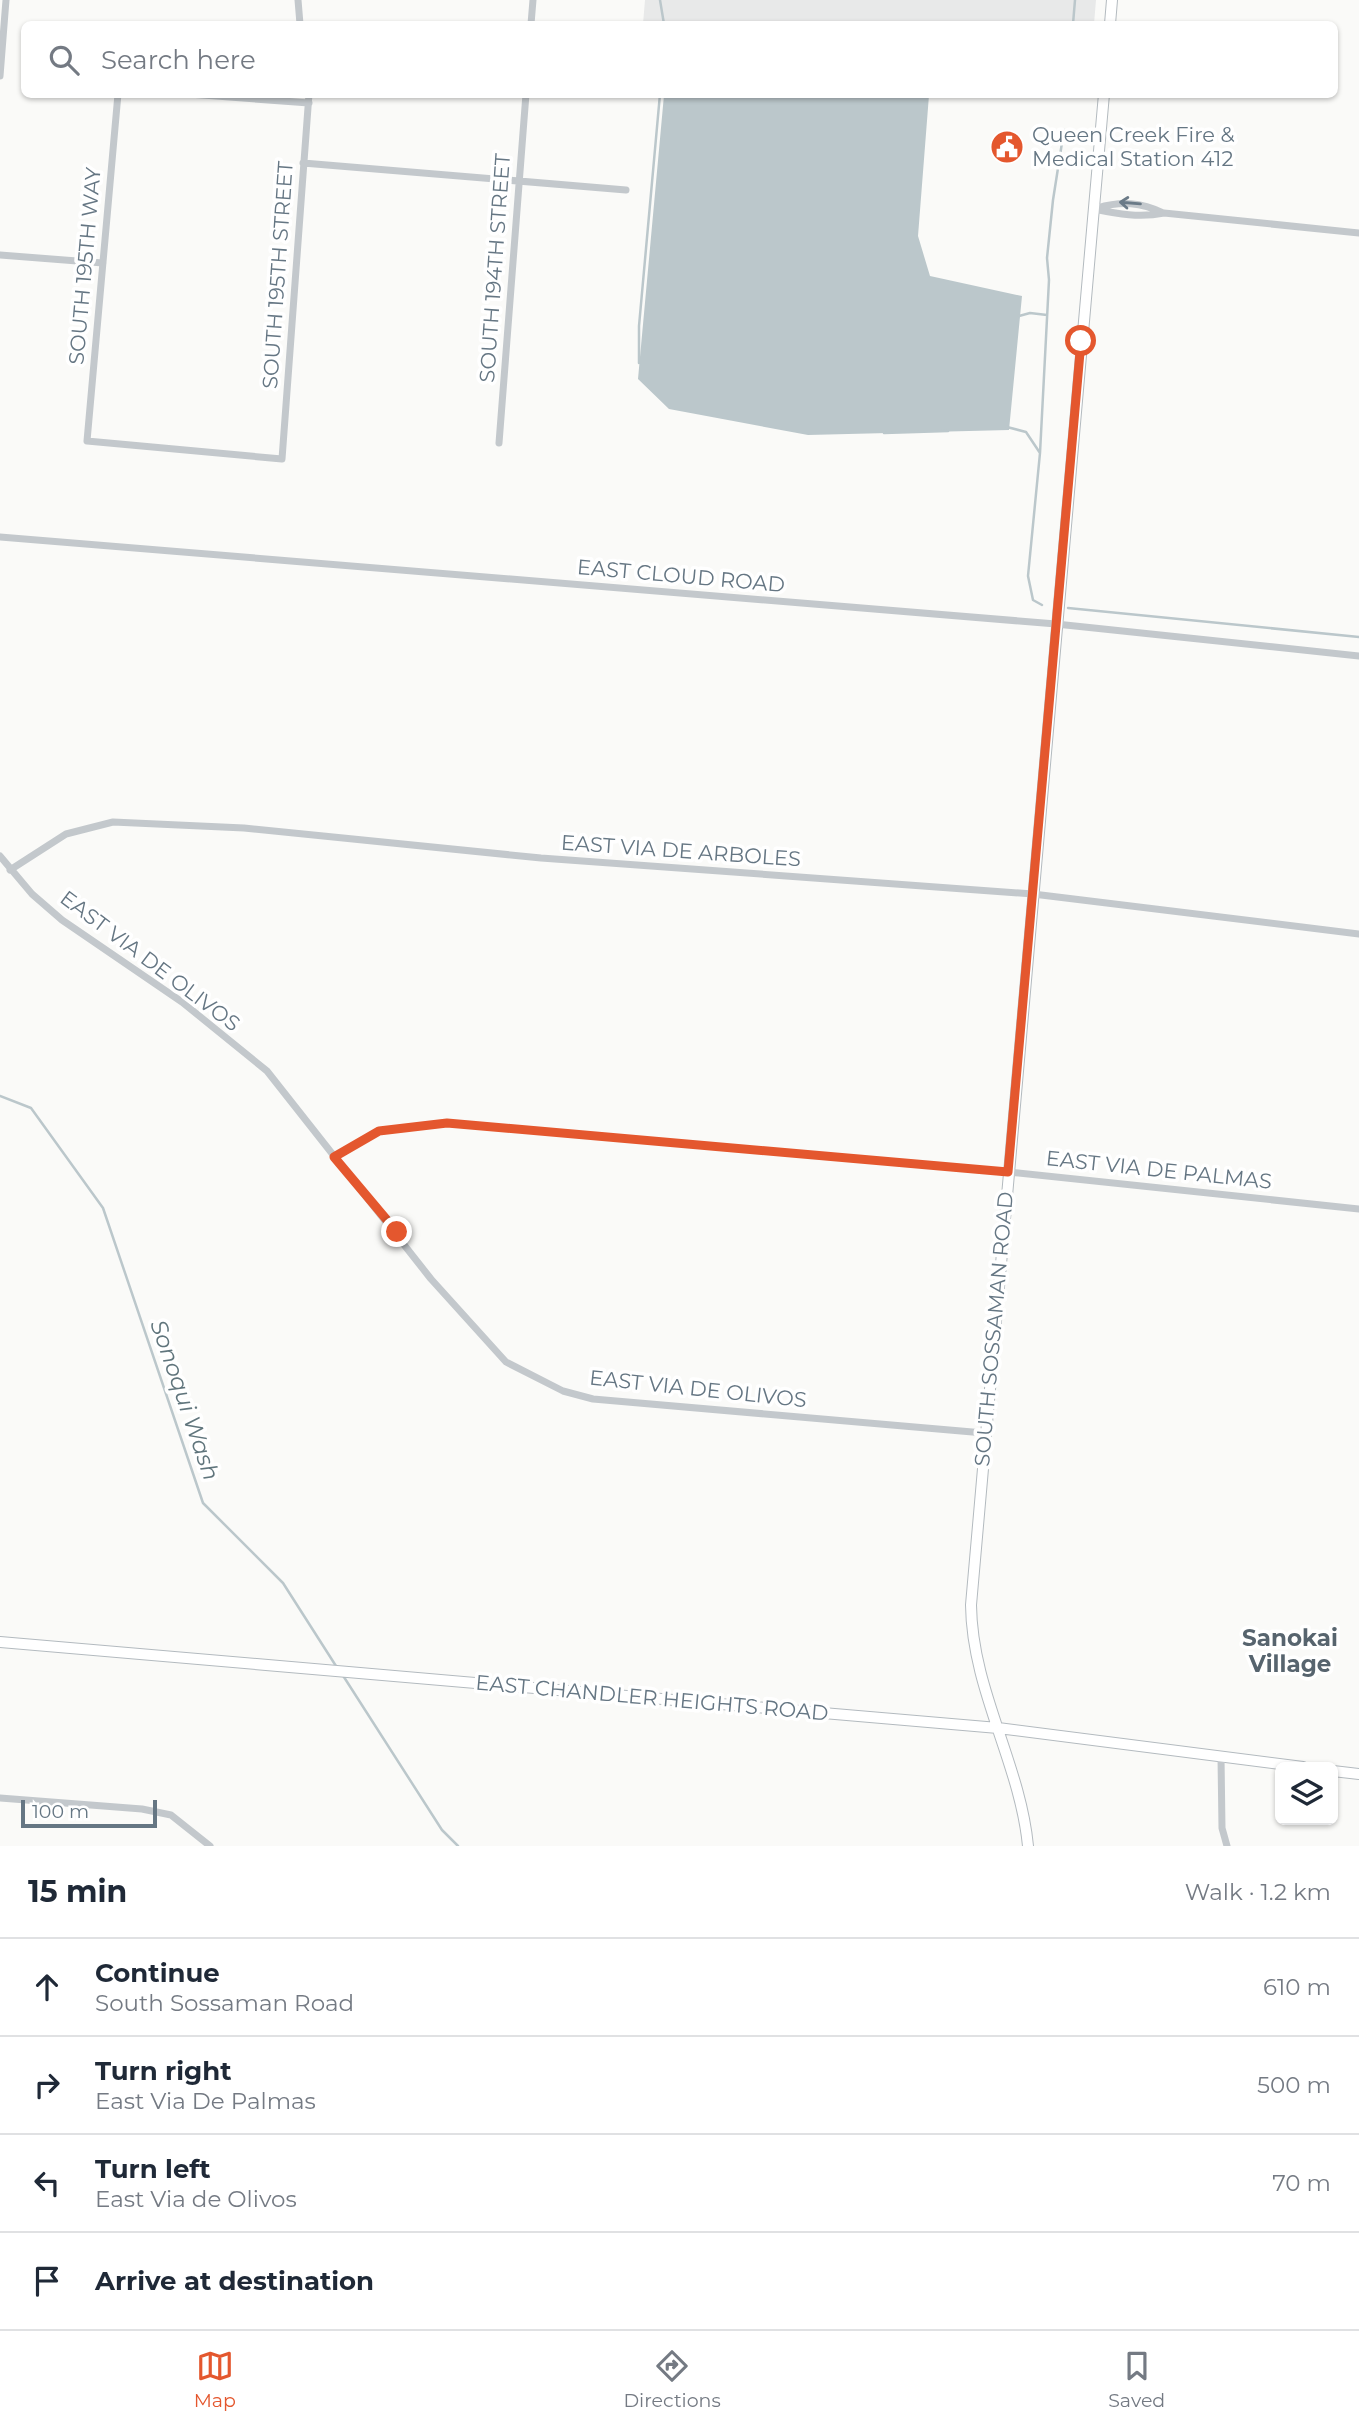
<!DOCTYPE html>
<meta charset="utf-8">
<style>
:root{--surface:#fff;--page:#f6f6f7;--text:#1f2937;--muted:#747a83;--line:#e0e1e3;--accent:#e4572e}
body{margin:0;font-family:Montserrat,sans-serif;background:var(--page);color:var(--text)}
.controls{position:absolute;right:21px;bottom:21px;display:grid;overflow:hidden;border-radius:10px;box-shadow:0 2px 5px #0004}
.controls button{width:63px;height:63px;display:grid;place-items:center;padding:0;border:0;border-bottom:2px solid var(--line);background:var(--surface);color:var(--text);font:35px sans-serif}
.scale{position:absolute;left:21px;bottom:18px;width:136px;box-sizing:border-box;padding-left:7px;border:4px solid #657683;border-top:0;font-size:19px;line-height:24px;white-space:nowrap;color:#657683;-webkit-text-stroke:5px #fff;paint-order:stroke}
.stop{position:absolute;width:21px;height:21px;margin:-16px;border:5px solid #e4572e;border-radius:50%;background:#fff}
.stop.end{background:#e4572e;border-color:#fff;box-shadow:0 2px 7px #0008}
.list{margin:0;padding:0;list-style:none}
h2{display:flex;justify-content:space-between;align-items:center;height:91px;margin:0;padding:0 28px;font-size:30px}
h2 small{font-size:23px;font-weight:400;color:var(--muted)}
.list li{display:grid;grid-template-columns:46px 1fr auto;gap:21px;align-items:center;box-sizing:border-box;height:98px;padding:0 28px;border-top:2px solid var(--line)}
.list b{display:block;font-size:26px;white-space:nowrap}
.list p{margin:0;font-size:23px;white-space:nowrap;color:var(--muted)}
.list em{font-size:23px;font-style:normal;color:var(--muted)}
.icon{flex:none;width:38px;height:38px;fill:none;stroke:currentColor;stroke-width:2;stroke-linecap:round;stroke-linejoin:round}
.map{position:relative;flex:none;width:1359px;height:1846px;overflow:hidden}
.search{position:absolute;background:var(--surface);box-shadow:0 2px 5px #0004;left:21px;right:21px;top:21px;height:77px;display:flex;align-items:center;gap:18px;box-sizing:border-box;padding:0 24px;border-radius:10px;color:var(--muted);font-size:26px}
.sheet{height:483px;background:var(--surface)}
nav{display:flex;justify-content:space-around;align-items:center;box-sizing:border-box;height:98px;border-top:2px solid var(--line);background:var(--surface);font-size:19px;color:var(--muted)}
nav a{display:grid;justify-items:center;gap:4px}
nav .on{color:var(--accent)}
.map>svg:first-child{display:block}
</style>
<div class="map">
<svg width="1359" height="1846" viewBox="0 0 1359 1846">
<rect width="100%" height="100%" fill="#fafaf8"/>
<path fill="#e8e9e9" d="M645,0H1096L1094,24H643Z"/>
<path fill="#bbc7cb" d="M664,95H929L918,236L930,276L1022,296L1009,430L808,435L669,409L638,379Z"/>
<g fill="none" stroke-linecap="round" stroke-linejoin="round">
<path stroke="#bbc7cb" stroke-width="2.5" d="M660,0L664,24
M1073,24L1075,0
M1019,316L1030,313L1047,315
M639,363V326L660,94
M1007,427L1026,432L1040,453
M884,433L948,431
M1042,605L1033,600L1028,576L1040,453L1049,280L1047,258L1053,200L1064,130
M1068,608L1359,637
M0,1096L31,1108L103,1208L203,1503L283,1583L336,1666
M342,1674L442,1830L458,1846"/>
<defs>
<path id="secondary" d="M1110,24L1112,0
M0,1642L998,1728L1303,1767
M1333,1771L1359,1774
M1028,1846C1020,1763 972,1690 971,1605L1104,94"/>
</defs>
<use href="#secondary" stroke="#b3babf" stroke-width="12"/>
<path stroke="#c3c8cc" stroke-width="7" d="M298,0L300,24
M531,24L533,0
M0,76L6,0
M118,94L87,441L282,459L309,94
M189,94L309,103
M303,163L626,190
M1097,208C1121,201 1141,202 1163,213
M1094,209C1118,214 1140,218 1164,213L1359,233
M0,255L103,263
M499,443L526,94
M0,537L1056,624L1359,656
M0,856L32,894L62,920L182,1002L267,1071L431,1279L506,1362L563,1391L593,1399L984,1433
M10,870L66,834L113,822L244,828L541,858L1033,894L1359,934
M334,1157L378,1131L447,1123L1008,1172L1359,1209
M1221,1757L1222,1828L1227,1846
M0,1798L142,1809L171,1815L210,1846"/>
<use href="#secondary" stroke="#fff" stroke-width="10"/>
</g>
<defs><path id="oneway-shaft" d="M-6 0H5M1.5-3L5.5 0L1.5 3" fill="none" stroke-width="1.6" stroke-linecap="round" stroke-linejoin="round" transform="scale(1.75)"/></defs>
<use stroke="#6a7a87" href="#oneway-shaft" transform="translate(1130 203) rotate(-175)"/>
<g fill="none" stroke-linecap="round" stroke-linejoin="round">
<path stroke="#e4572e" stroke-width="9" d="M397,1232L334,1157L379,1131L447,1123L1008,1172L1081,341"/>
</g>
<defs>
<symbol id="civic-disc" viewBox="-11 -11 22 22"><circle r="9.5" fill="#e4572e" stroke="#fff"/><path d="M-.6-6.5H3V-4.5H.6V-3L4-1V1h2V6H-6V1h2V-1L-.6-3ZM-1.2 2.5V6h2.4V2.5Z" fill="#fff"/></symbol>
</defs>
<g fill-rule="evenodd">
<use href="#civic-disc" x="988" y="128" width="38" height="38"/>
</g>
<g text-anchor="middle" stroke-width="7" stroke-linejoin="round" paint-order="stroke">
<g font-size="21" fill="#657683" stroke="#fff" text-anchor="start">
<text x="1032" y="142">Queen Creek Fire &amp;<tspan x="1032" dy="24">Medical Station 412</tspan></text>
</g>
<g font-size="21" fill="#657683" stroke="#fff">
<text transform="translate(85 266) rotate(-85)" y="7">SOUTH 195TH WAY</text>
<text transform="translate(495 268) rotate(-86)" y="7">SOUTH 194TH STREET</text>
<text transform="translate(278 275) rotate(-86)" y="7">SOUTH 195TH STREET</text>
<text transform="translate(681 576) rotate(5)" y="7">EAST CLOUD ROAD</text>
<text transform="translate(681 851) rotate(4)" y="7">EAST VIA DE ARBOLES</text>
<text transform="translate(150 961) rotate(37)" y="7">EAST VIA DE OLIVOS</text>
<text transform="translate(1159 1170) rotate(6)" y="7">EAST VIA DE PALMAS</text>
<text transform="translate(994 1329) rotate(-85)" y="7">SOUTH SOSSAMAN ROAD</text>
<text transform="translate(698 1389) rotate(6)" y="7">EAST VIA DE OLIVOS</text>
<text transform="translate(652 1698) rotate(5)" y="7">EAST CHANDLER HEIGHTS ROAD</text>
</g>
<g font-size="23" font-style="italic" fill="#60757c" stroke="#fff">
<text transform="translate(185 1400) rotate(71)" y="8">Sonoqui Wash</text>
</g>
<g font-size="23" font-weight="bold" fill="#57646e" stroke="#fff">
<text x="1290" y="1646">Sanokai<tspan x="1290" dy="26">Village</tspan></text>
</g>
</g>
</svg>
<div class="controls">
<button><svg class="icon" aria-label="layers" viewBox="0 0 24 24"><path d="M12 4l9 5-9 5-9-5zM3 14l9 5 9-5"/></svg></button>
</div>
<div class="scale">100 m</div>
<div class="stop" style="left:1081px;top:341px"></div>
<div class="stop end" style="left:397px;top:1232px"></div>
<div class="search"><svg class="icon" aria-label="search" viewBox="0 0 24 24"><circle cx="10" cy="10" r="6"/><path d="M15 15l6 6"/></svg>Search here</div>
</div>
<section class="sheet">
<h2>15 min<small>Walk · 1.2 km</small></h2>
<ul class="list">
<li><svg class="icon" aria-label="ahead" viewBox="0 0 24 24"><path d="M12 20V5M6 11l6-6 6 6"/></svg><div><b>Continue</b><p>South Sossaman Road</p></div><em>610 m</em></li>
<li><svg class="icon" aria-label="right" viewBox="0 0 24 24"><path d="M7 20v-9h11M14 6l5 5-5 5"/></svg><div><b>Turn right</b><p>East Via De Palmas</p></div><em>500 m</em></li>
<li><svg class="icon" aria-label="left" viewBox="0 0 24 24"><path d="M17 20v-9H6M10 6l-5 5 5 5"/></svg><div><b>Turn left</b><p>East Via de Olivos</p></div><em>70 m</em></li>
<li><svg class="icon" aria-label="arrive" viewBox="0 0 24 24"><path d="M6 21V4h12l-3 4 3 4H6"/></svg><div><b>Arrive at destination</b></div></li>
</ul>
</section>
<nav>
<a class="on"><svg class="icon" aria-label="map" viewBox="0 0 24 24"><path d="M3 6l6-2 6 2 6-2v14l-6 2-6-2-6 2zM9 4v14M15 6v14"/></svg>Map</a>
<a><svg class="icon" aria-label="directions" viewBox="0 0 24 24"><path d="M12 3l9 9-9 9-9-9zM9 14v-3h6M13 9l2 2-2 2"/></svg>Directions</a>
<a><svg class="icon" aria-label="saved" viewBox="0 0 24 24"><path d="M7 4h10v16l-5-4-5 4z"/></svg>Saved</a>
</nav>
